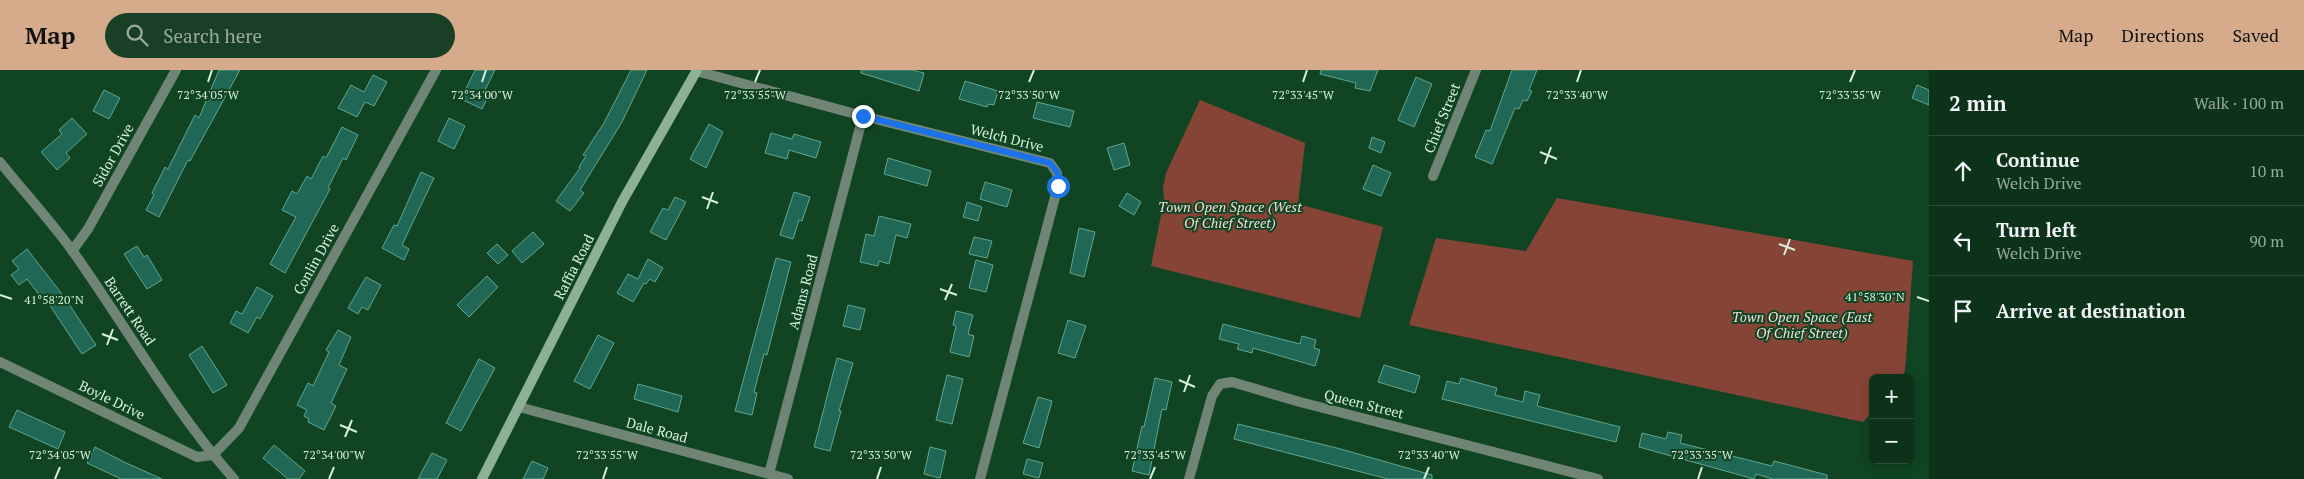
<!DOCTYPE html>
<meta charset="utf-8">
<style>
:root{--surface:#0c331a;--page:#1a3f27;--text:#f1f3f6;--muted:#9aaaa2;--line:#2c4e39;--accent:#d6ab8b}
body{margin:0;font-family:"PT Serif",serif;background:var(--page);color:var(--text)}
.controls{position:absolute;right:15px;bottom:15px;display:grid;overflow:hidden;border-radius:8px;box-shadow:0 2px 12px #0003}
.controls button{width:45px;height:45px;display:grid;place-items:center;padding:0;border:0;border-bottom:1px solid var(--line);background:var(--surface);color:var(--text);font:25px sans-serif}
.stop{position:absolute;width:15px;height:15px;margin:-11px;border:4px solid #1a73e8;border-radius:50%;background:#fff}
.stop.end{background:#1a73e8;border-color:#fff;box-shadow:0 1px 5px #0008}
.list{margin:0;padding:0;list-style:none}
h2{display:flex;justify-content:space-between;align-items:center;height:65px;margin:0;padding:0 20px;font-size:21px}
h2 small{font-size:16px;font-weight:400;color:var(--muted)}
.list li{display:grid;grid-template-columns:32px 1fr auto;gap:15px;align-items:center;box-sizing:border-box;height:70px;padding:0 20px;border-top:1px solid var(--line)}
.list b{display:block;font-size:19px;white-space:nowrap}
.list p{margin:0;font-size:16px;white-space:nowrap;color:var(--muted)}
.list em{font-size:16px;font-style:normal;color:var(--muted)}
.icon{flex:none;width:28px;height:28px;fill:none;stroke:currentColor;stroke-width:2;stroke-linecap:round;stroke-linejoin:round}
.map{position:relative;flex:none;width:1929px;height:409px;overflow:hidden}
header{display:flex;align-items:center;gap:30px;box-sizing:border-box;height:70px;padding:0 25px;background:var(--accent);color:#111}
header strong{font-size:24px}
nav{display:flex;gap:28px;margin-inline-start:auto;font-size:18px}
.search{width:350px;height:45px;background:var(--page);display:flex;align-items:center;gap:12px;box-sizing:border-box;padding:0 18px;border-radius:28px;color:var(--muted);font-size:19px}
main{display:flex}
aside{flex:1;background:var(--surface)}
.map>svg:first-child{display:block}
</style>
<header>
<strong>Map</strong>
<div class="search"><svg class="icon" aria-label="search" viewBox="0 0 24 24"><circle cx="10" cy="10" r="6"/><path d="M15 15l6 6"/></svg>Search here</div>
<nav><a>Map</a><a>Directions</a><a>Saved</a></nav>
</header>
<main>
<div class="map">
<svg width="1929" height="409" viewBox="0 0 1929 409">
<rect width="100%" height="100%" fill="#104423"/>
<path fill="#864437" d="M1200,30L1305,73L1298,134L1383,157L1360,248L1151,196L1164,130L1163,118L1166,103Z
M1557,128L1913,191L1905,301L1900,308H1873V341L1863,352L1409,255L1436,168L1526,181Z"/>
<path fill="#206855" stroke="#60a690" d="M219,0H240L190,91L188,90L159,147L146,140L154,125L152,123L165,97L168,99L195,45L199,48Z
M475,0H495L482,26L487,29L482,39L461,29Z
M631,0H647L622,52L580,120L584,123L570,141L556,131L580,98L579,97L586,86L583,85L604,53Z
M861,0H912L924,3L919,21L861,3Z
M1321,0H1378L1370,21L1355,18L1356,13L1320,4Z
M1512,0H1537L1529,20L1532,21L1527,31L1523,30L1519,39L1515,38L1492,94L1475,87L1486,60L1490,61Z
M373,5L387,12L374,36L365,32L357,47L338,38L351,15L364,22Z
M1416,7L1432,14L1414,57L1398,50Z
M965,11L998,21L994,35L988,34L987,37L959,29Z
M1917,15L1929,20V35L1912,28Z
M104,20L120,28L109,49L93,41Z
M1037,32L1074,41L1070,57L1033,48Z
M72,48L87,64L66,83L70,88L57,100L41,82L62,64L59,60Z
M449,48L465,56L454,79L438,71Z
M709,54L723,62L706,98L690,89Z
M342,57L358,65L346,90L343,88L328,118L330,119L285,203L270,194L296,147L282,140L292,121L297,124L307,106L311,109L323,86L326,88Z
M771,63L792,69L794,64L821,72L816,88L789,80L787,89L765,83Z
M1372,67L1385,72L1381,83L1369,78Z
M1124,73L1130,95L1114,100L1107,78Z
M888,88L931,101L927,116L884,104Z
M1373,95L1391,103L1381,126L1363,119Z
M421,102L434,108L402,175L409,179L404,190L382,178L394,155L397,156Z
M985,112L1012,120L1007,137L980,129Z
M794,122L810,127L802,151L799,150L793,169L780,165Z
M1127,123L1141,132L1134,145L1119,136Z
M675,127L686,132L666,170L650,162L663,138L668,140Z
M967,132L982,137L978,151L963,147Z
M879,146L911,154L907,168L896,165L889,194L879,191L878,196L860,192L866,164L874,166Z
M1079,158L1095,162L1084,207L1070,203Z
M533,162L544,174L522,193L512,181Z
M974,167L992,171L987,188L969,184Z
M497,174L508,185L498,194L487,183Z
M137,176L144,187L147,185L162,210L147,219L124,184Z
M27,179L65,228L96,275L82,284L49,234L47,235L27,209L19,215L11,205L19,199L12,191Z
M776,188L791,192L767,285L764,284L754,322L757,323L752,345L735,341Z
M648,189L663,198L655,212L650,209L646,214L644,213L633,232L617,223L628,204L638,209Z
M976,190L993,195L986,222L969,218Z
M487,206L498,217L469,247L457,235Z
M366,207L381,215L368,240L362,237L358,244L348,238Z
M257,217L273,226L260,249L257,247L248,263L230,253L236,241L242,244Z
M848,235L865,239L860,260L843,256Z
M956,241L973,245L968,264L974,266L969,287L950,282L956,256L953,255Z
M1068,250L1086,256L1075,288L1058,283Z
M1223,254L1300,274L1302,266L1316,270L1314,278L1320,280L1315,296L1253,278L1252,283L1237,279L1239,274L1219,269Z
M338,260L351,267L339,295L347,299L331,333L336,336L324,360L308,352L309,349L304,346L307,340L297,335L308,313L313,316L329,282L326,280Z
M598,265L614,273L590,319L574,311Z
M202,276L227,315L213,323L189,285Z
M837,288L853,293L839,341H841L830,381L814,377Z
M479,289L495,298L461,361L446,353Z
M1384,295L1420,306L1415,323L1378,312Z
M947,305L963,309L952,354L936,350Z
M1155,308L1172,312L1166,340L1162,339L1149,405L1132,401L1142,356L1144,357Z
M1461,308L1497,318L1495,325L1523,332L1525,321L1540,325L1537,336L1620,357L1616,372L1442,329L1447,311L1459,314Z
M638,314L682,326L678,342L634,329Z
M1038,327L1052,331L1039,378L1023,373Z
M17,340L65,362L58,379L9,357Z
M1238,354L1337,378L1432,405V409H1388L1234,369Z
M1668,362L1682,365L1680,373L1772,396L1774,391L1827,405V409H1773L1756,404L1754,409L1639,377L1642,363L1666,369Z
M274,375L305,401L299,409H288L263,388Z
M95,377L124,392L162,409H121L87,393Z
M930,377L946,381L940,408L924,404Z
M432,383L447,390L437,409H418Z
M1027,389L1043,393L1039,408L1023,404Z
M532,391L548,398L543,409H523Z"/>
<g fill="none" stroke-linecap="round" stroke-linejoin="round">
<path stroke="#708575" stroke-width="10" d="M696,1L863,46L1050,93L1057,103L1058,116L980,409
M0,92C24,122 51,151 74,183C127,258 173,340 234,409
M1433,106L1476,0
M72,181L88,159L176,0
M0,292L197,387L213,385L239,358L436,0
M519,337L788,409
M769,404L863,46
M1189,409L1212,326L1220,314L1232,312L1300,332L1598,409"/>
<path stroke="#8eb096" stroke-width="10" d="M482,409L622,132L697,0"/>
</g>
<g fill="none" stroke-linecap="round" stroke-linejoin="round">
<path stroke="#1a73e8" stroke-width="6" d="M863,46L1050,93L1058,103V116"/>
</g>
<path fill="none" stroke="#d6f0dc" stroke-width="2" d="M208,12L212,0M482,12L486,0M755,12L760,0M1029,12L1034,0M1303,12L1307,0M1577,12L1581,0M1850,12L1855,0M1540,82L1557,89M1545,94L1551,77M702,127L718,133M707,139L713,122M1779,174L1795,180M1784,185L1790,169M940,219L957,225M0,225L12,229M1917,227L1929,231M945,230L952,214M102,264L118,270M107,275L113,259M1179,310L1195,317M1184,322L1190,305M340,355L357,362M345,367L352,350M55,409L60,397M329,409L334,397M603,409L607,397M877,409L881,397M1150,409L1155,397M1424,409L1429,397M1698,409L1702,397"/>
<g text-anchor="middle" stroke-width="4" stroke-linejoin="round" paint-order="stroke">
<g font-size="14" fill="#d6f0dc" stroke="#104423">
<text transform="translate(1442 48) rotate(-68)" y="5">Chief Street</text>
<text transform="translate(1007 68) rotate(14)" y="5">Welch Drive</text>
<text transform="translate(113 85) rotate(-61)" y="5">Sidor Drive</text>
<text transform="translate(316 189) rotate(-61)" y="5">Conlin Drive</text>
<text transform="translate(574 197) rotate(-63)" y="5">Raffia Road</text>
<text transform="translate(803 222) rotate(-75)" y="5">Adams Road</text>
<text transform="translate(130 241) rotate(56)" y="5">Barrett Road</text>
<text transform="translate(112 330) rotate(26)" y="5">Boyle Drive</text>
<text transform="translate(1364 334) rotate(14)" y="5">Queen Street</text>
<text transform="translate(657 360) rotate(15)" y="5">Dale Road</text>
</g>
<g font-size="14" font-style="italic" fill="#f5dcd7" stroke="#104423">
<text x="1230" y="142">Town Open Space (West<tspan x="1230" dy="16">Of Chief Street)</tspan></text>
<text x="1802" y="252">Town Open Space (East<tspan x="1802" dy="16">Of Chief Street)</tspan></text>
</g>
</g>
<g font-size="12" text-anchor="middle" fill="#d6f0dc" stroke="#104423" stroke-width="4" stroke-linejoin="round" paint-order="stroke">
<text x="1850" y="29">72°33'35"W</text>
<text x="208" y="29">72°34'05"W</text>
<text x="482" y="29">72°34'00"W</text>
<text x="755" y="29">72°33'55"W</text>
<text x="1029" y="29">72°33'50"W</text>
<text x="1303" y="29">72°33'45"W</text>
<text x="1577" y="29">72°33'40"W</text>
<text x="1875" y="231">41°58'30"N</text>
<text x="54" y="234">41°58'20"N</text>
<text x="60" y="389">72°34'05"W</text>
<text x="334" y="389">72°34'00"W</text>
<text x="607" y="389">72°33'55"W</text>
<text x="881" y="389">72°33'50"W</text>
<text x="1155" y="389">72°33'45"W</text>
<text x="1429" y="389">72°33'40"W</text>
<text x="1702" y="389">72°33'35"W</text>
</g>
</svg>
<div class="controls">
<button>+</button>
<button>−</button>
</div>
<div class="stop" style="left:1058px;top:116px"></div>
<div class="stop end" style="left:863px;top:46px"></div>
</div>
<aside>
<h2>2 min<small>Walk · 100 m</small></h2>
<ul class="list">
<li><svg class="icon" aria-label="ahead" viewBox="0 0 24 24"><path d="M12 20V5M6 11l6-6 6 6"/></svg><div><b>Continue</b><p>Welch Drive</p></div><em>10 m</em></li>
<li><svg class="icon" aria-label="left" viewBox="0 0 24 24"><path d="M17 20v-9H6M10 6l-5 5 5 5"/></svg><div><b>Turn left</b><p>Welch Drive</p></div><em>90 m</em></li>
<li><svg class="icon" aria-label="arrive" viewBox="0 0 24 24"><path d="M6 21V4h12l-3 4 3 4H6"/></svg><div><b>Arrive at destination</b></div></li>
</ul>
</aside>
</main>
